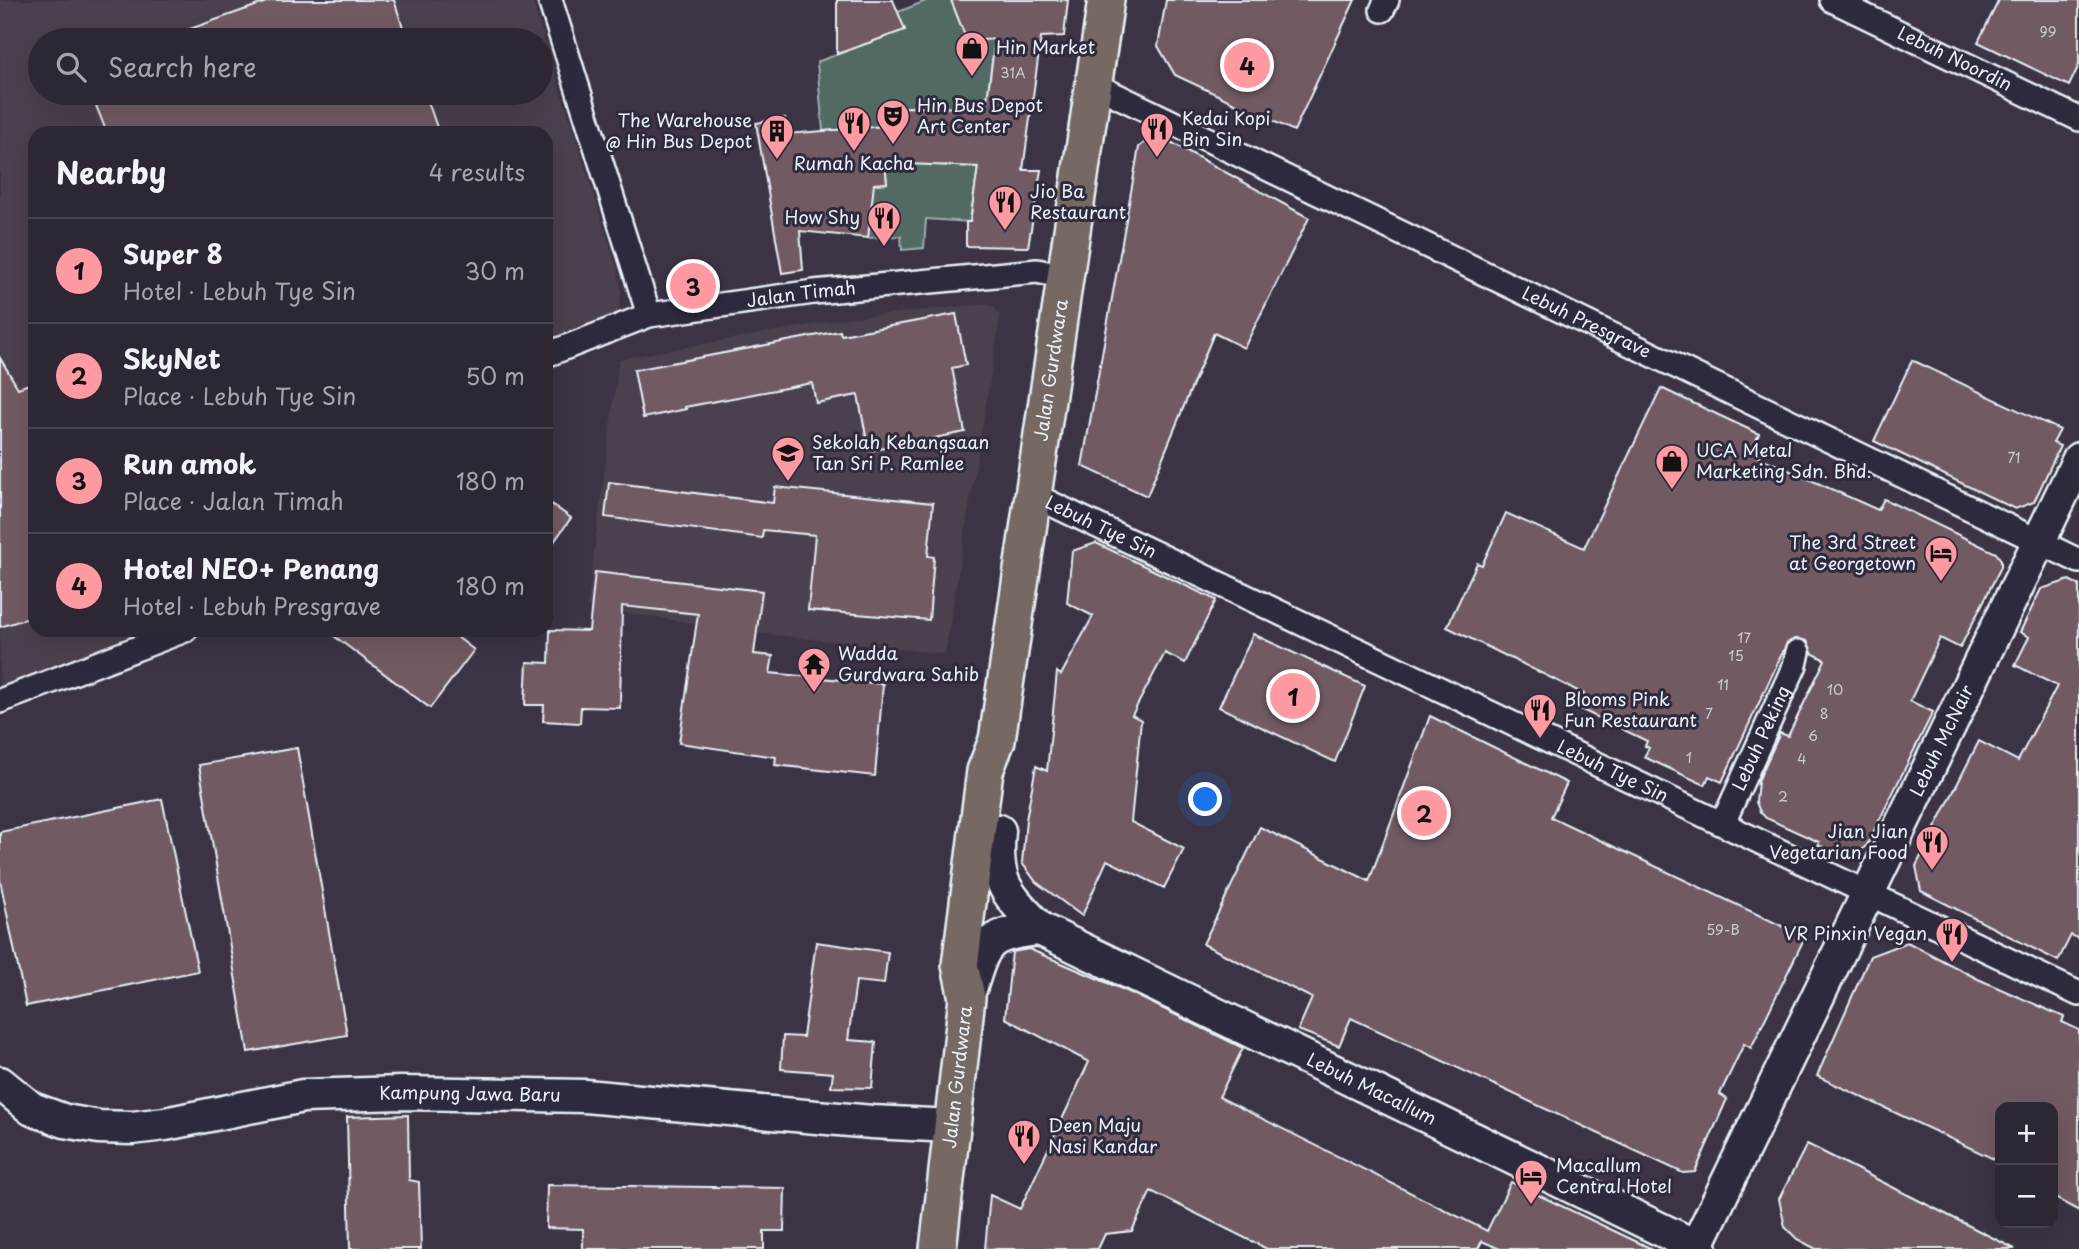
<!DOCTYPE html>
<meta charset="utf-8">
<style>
:root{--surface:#2d2734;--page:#352f3c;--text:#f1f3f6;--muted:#a7a5ac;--line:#48444f;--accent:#ff9aa2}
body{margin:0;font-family:"Playpen Sans",sans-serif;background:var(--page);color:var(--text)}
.controls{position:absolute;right:21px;bottom:21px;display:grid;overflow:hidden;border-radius:14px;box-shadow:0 7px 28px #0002}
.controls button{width:63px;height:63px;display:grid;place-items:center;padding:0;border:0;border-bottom:2px solid var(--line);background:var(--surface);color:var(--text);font:35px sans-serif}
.you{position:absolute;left:1206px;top:800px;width:24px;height:24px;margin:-18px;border:5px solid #fff;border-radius:50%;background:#1a73e8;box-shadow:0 0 0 10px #1a73e833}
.badge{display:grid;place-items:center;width:46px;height:46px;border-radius:50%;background:var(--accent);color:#111;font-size:23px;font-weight:700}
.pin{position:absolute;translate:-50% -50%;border:4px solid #fff;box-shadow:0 2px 7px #0006}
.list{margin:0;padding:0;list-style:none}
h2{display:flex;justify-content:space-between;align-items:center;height:91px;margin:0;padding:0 28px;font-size:30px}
h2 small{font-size:23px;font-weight:400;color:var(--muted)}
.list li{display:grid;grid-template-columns:46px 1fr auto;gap:21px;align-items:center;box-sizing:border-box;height:105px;padding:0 28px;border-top:2px solid var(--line)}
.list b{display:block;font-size:26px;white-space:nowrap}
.list p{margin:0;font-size:23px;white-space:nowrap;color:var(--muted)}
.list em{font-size:23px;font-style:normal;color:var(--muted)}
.icon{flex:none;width:38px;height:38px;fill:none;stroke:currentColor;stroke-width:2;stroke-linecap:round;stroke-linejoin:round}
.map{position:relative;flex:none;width:2079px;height:1249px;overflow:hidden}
.search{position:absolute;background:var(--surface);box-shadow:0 7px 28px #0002;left:28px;top:28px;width:525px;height:77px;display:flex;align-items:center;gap:18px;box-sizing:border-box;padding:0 24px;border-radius:38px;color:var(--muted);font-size:26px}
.panel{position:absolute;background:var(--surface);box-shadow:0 7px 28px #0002;left:28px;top:126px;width:525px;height:511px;border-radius:21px}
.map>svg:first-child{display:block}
</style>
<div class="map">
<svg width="2079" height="1249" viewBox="0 0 2079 1249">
<rect width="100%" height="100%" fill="#3c3445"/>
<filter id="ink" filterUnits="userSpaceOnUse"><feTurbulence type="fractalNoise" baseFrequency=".0143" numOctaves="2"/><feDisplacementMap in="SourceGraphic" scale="14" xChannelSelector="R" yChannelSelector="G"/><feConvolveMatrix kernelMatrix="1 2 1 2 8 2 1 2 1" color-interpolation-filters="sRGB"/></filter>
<g filter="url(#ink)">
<path fill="#4c3f4e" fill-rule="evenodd" d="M0,0H532L618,271L621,290L619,309L614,320L546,350V133H35V630H163L0,692ZM40,40H541V93H40Z
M986,304L994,307L1000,316L999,325L945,654L757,633L587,607L619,359L849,318Z"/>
<path fill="#536964" stroke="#9eadae" stroke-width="2" d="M928,0H951L967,41L995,39L986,108H897L898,163L978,167L970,222L926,219L924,248L902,250L901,236L868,238L871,206L828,188L887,183L882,127L823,131L817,62L904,30L898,12Z"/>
<path fill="#725a63" stroke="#e8f1f8" stroke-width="2" d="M272,0H394L407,40H168L167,37Z
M837,0H893L905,30L837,54Z
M951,0H1068L1064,36L1041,37L1023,170H1041L1028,247L966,246V222H970L978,167L885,163L887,183L874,184L868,238L800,231L803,270L782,273L756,123L785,118L787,134L897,125V107L986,108L995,39L967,41Z
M1166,0H1355L1294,131L1175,75L1158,46Z
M1999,0H2079V65L2069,86L1978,42Z
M91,93H425L439,133H107Z
M1156,134L1309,218L1244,348L1214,333L1147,496L1082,466L1139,147Z
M956,314L966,365L952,368L965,432L869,451L858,395L816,403L812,383L685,407L686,409L643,418L634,370L840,331L841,335Z
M0,358L18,388L35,382V616L0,627Z
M1912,360L2060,430L2053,443L2060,446L2034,502L2015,509L1874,441Z
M1661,388L1759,434L1750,453L1878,510L1884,499L1996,553L2001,560V567L1960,648L1940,638L1910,701L1933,712L1867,845L1856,855L1838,854L1818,845L1819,842L1766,818L1760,812L1756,802L1758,781L1780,733L1788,736L1825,660L1812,653L1807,641L1795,639L1787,643L1722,782L1709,776L1705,785L1644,757L1649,748L1645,746L1647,741L1578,708L1584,694L1447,627L1477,563L1482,565L1506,513L1584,548Z
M609,482L773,503L775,487L933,503L928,556L934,557L929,620L808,610L815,535L763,530L762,538L605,517Z
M546,500L571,518L546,553Z
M1096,543L1216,600L1185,663L1165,653L1132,715L1141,720L1131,822L1184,849L1164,888L1107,860L1082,916L1036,882L1022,863L1026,820L1036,766L1047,771L1057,672L1061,675L1093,616L1067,603L1072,551Z
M595,572L762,591L754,654L773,656L770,673L883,684L875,776L775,765L776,757L679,743L698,614L622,606L620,708L581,707L580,723L543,721L544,705H525L527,662L549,663L550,630L589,631Z
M2069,580L2079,585V939L2071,935L2058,961L1921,891L1916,866L1979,741L2018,761L2057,686L2015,665L2029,637L2020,632L2041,589Z
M326,630H448L474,650L430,708Z
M1253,634L1365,686L1335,762L1219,707Z
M1430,716L1567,783L1551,817L1805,937L1751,1048L1744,1044L1720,1094L1727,1099L1695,1172L1683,1173L1351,1018L1339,1046L1298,1030L1312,998L1203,944L1260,827L1369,881Z
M297,748L347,1035L248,1052L199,765Z
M162,799L198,971L26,1006L0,880V832Z
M816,942L888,952L884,984L856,981L848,1040L876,1042L872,1088L831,1087L833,1073L781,1069L783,1036L803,1037Z
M1907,942L1978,979L2064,1017L2062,1022L2079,1030V1211L2053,1197V1107H2000V1162L1817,1076L1870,956Z
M1029,949L1131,993L1243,1048L1219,1097L1487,1231L1511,1182L1652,1249H1500L1482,1241L1478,1249H1267L1151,1191L1132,1231L1105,1234L1098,1249H985L990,1195L1020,1209L1089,1062L1005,1018L1012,952Z
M408,1115L409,1180L419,1182L421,1249H350L347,1117Z
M1807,1144L2015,1249H1816L1797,1239L1785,1227L1779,1199Z
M547,1185L785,1188L784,1231H764V1249H583V1229L546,1228Z"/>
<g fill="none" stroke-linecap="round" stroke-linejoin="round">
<defs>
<g id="street">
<path d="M550,0L649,315"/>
<path id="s1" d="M1832,0L2079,119"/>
<path d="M1382,10L1387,0"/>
<path id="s2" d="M1093,84L2079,561"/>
<path id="s3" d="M546,355L649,315L814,292L995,275L1037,271L1065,277"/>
<path id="s4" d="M1033,495L2079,994"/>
<path d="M0,701L185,630"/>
<path id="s5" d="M1723,823L1795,665L1798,652"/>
</g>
<g id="secondary">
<path id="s6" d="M999,831C994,884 1006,892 1040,929L1701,1249"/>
<path d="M967,998C985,946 980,934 1040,929"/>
<path id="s7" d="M0,1083L32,1109L65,1121L99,1127L132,1128L165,1124L303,1096L401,1093L585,1096L872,1122L952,1126"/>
<path id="s8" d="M1695,1249L2079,459"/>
</g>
<g id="primary">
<path id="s9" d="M938,1249L967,998L960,965L985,771L997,740L1106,0"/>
</g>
</defs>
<use href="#street" stroke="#e8f1f8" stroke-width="28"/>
<use href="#secondary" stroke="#e8f1f8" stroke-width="37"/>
<use href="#primary" stroke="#e8f1f8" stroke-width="40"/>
<use href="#street" stroke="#2f2a3d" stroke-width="23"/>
<use href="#secondary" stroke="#2f2a3d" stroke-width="32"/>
<use href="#primary" stroke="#766964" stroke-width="35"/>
</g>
</g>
<defs>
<symbol id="shop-pin" viewBox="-11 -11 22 30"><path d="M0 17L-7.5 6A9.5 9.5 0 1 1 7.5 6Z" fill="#ff9aa2" stroke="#2f2a3d"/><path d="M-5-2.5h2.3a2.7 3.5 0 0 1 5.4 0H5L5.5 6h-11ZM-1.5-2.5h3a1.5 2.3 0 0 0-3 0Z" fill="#111"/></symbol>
<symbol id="theatre-pin" viewBox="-11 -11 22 30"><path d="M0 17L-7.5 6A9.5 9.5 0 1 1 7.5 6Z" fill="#ff9aa2" stroke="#2f2a3d"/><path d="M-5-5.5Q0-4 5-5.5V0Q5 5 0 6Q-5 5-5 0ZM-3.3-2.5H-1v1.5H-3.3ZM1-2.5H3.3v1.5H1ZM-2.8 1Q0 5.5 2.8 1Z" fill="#111"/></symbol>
<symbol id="restaurant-pin" viewBox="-11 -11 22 30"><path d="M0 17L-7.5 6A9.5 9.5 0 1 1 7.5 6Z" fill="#ff9aa2" stroke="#2f2a3d"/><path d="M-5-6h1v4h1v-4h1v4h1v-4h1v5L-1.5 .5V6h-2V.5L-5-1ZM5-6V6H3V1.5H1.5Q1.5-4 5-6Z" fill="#111"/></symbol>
<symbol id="building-pin" viewBox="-11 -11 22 30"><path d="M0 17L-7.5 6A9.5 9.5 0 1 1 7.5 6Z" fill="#ff9aa2" stroke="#2f2a3d"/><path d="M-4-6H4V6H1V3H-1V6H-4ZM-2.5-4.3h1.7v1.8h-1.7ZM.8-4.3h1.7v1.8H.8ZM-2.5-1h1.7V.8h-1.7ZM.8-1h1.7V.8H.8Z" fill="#111"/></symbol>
<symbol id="school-pin" viewBox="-11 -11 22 30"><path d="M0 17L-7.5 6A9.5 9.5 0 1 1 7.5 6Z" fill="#ff9aa2" stroke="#2f2a3d"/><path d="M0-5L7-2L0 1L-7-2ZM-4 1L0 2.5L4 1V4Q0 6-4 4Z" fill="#111"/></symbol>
<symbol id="hotel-pin" viewBox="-11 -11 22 30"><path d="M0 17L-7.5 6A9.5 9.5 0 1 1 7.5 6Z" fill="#ff9aa2" stroke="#2f2a3d"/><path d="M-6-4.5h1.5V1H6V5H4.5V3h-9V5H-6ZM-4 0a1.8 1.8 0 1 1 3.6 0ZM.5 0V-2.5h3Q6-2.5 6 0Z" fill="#111"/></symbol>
<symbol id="temple-pin" viewBox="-11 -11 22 30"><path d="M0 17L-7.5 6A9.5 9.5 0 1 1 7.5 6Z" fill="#ff9aa2" stroke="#2f2a3d"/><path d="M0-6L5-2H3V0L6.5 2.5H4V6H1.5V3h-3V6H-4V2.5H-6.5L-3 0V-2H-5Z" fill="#111"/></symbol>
</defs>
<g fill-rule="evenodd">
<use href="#shop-pin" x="953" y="29" width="38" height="52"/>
<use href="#theatre-pin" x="874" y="97" width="38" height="52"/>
<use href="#restaurant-pin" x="835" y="104" width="38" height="52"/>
<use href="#restaurant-pin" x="1138" y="110" width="38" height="52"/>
<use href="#building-pin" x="758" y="112" width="38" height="52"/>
<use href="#restaurant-pin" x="986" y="183" width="38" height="52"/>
<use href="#restaurant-pin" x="865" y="199" width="38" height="52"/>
<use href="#school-pin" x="769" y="434" width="38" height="52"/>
<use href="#shop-pin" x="1653" y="442" width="38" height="52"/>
<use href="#hotel-pin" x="1922" y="534" width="38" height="52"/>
<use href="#temple-pin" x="795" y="645" width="38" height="52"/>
<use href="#restaurant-pin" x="1521" y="691" width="38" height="52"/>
<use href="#restaurant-pin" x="1913" y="823" width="38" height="52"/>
<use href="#restaurant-pin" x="1933" y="915" width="38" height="52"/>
<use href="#restaurant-pin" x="1005" y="1117" width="38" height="52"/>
<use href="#hotel-pin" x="1512" y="1157" width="38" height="52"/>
</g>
<g text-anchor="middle" stroke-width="6" stroke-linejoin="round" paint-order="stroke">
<g font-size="14" fill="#cacbd3">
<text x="2048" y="37">99</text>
<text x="1013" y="78">31A</text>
<text x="2014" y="463">71</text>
<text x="1744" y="643">17</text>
<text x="1736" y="661">15</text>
<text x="1723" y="690">11</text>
<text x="1835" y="695">10</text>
<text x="1709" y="719">7</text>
<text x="1824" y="719">8</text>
<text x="1813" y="741">6</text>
<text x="1689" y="763">1</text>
<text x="1802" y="764">4</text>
<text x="1783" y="802">2</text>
<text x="1723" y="935">59-B</text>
</g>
<g font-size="18" fill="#e8f1f8" stroke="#2f2a3d" text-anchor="start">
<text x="996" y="54">Hin Market</text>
<text x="917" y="112">Hin Bus Depot<tspan x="917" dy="21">Art Center</tspan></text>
<text x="1182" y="125">Kedai Kopi<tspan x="1182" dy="21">Bin Sin</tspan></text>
<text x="752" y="127" text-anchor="end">The Warehouse<tspan x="752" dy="21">@ Hin Bus Depot</tspan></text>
<text x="854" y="170" text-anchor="middle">Rumah Kacha</text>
<text x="1030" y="198">Jio Ba<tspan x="1030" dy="21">Restaurant</tspan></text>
<text x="860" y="224" text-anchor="end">How Shy</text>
<text x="812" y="449">Sekolah Kebangsaan<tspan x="812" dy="21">Tan Sri P. Ramlee</tspan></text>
<text x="1696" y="457">UCA Metal<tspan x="1696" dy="21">Marketing Sdn. Bhd.</tspan></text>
<text x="1916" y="549" text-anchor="end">The 3rd Street<tspan x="1916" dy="21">at Georgetown</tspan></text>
<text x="838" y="660">Wadda<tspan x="838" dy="21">Gurdwara Sahib</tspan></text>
<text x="1564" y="706">Blooms Pink<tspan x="1564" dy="21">Fun Restaurant</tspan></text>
<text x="1908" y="838" text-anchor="end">Jian Jian<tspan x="1908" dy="21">Vegetarian Food</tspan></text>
<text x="1927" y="940" text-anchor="end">VR Pinxin Vegan</text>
<text x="1048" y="1132">Deen Maju<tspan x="1048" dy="21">Nasi Kandar</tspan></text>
<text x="1556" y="1172">Macallum<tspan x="1556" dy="21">Central Hotel</tspan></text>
</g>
<g font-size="18" fill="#e8f1f8" stroke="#2f2a3d">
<text dy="6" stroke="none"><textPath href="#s1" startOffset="136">Lebuh Noordin</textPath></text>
<text dy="6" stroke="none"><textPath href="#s3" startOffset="264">Jalan Timah</textPath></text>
<text dy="6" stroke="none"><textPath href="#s2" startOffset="548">Lebuh Presgrave</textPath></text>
<text dy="6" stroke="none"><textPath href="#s9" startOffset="889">Jalan Gurdwara</textPath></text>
<text dy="6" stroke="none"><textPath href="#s4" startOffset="75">Lebuh Tye Sin</textPath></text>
<text dy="6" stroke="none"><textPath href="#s5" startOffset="93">Lebuh Peking</textPath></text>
<text dy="6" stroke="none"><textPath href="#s8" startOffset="565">Lebuh McNair</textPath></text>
<text dy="6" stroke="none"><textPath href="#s4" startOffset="642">Lebuh Tye Sin</textPath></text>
<text dy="6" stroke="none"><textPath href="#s9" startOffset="173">Jalan Gurdwara</textPath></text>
<text dy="6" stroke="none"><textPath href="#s6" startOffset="480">Lebuh Macallum</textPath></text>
<text dy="6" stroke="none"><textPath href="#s7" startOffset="485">Kampung Jawa Baru</textPath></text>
</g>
</g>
</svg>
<div class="controls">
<button>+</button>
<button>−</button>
</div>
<div class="you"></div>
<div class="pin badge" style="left:1293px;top:696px">1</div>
<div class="pin badge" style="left:1424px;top:813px">2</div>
<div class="pin badge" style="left:693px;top:286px">3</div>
<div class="pin badge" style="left:1247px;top:65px">4</div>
<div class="search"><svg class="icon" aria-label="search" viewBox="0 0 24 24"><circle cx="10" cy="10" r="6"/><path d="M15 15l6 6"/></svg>Search here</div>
<section class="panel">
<h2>Nearby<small>4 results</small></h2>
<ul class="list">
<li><span class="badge">1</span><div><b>Super 8</b><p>Hotel · Lebuh Tye Sin</p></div><em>30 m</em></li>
<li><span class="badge">2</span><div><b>SkyNet</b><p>Place · Lebuh Tye Sin</p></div><em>50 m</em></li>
<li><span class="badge">3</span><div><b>Run amok</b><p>Place · Jalan Timah</p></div><em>180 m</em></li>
<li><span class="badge">4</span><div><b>Hotel NEO+ Penang</b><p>Hotel · Lebuh Presgrave</p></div><em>180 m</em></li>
</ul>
</section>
</div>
